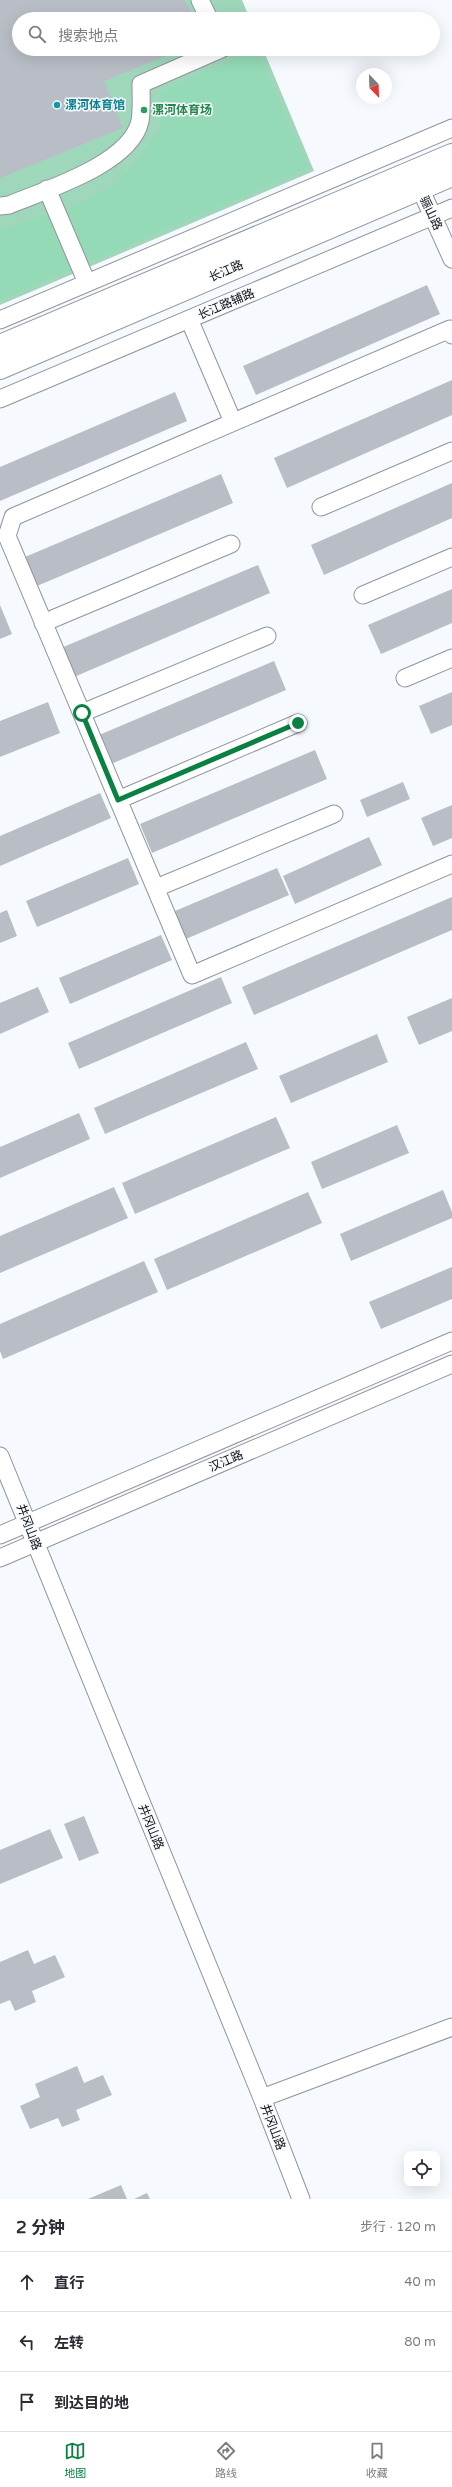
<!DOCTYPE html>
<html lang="zh">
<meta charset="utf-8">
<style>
:root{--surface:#fff;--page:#f7f7f7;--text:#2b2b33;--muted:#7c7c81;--line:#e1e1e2;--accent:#0b8043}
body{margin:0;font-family:"Varela Round","Noto Sans SC",sans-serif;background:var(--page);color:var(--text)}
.controls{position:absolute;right:12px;bottom:12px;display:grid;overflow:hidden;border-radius:8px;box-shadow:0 4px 16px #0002}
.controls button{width:36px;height:36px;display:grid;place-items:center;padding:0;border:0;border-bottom:1px solid var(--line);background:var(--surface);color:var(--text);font:20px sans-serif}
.compass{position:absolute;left:356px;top:68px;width:36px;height:36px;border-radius:50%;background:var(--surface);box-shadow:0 4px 16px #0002;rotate:157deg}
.stop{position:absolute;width:12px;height:12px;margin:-9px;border:3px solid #0b8043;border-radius:50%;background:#fff}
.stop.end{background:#0b8043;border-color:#fff;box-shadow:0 1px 4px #0008}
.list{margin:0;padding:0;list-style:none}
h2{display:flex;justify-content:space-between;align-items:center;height:52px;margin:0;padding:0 16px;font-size:17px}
h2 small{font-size:13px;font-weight:400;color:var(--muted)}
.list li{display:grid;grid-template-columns:26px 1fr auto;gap:12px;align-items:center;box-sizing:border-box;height:60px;padding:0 16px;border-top:1px solid var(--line)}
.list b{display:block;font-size:15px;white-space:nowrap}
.list em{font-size:13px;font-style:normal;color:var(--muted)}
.icon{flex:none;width:22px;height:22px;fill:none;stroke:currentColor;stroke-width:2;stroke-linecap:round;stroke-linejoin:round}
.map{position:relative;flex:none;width:452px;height:2199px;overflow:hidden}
.search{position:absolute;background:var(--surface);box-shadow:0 4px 16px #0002;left:12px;right:12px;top:12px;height:44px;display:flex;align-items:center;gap:10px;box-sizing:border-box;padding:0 14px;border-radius:22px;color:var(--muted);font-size:15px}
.sheet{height:232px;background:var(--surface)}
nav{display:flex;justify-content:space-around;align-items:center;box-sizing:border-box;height:56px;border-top:1px solid var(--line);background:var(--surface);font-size:11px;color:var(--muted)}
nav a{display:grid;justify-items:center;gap:2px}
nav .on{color:var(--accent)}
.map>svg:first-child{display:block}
</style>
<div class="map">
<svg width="452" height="2199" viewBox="0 0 452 2199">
<rect width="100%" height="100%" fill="#f6f9fe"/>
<path fill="#9fd7bb" d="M0,0H242L250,19H19V49H263L314,171L0,305Z"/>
<path fill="#94dab7" d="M256,49L308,168L0,300V229L62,212L119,182L161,129L160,92Z"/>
<path fill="#b9bec6" d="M0,0H185L193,19H19V49H183L104,81L123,128L0,178Z
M427,285L440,314L256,395L243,366Z
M452,380V415L287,488L274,458Z
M175,392L187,421L0,501V467Z
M221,474L233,503L37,586L25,557Z
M452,483V518L324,575L311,545Z
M258,565L270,593L74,677L61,648Z
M452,589V623L381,654L368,625Z
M0,605L12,634L0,639Z
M274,661L286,690L111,764L99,735Z
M452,692V725L431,734L419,706Z
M48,702L60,733L0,757V721Z
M315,750L327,779L152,853L140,824Z
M403,782L410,799L367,817L360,800Z
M100,793L111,818L0,866V836Z
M452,805V838L433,846L421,818Z
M369,837L382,865L295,904L283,876Z
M128,858L139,884L37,927L26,901Z
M277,868L289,895L186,939L175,911Z
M452,897V930L254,1015L242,987Z
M7,910L17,936L0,943V913Z
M161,935L172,960L70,1004L59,978Z
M221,977L232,1003L79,1069L68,1043Z
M38,987L49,1012L0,1034V1003Z
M452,998V1031L419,1045L407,1017Z
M377,1034L388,1062L291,1103L279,1076Z
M246,1042L258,1069L105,1134L94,1108Z
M79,1113L90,1139L0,1178V1147Z
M276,1117L290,1148L135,1214L122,1183Z
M397,1125L409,1153L322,1189L311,1162Z
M114,1187L128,1218L0,1273V1236Z
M443,1190L452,1212V1218L351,1261L340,1234Z
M308,1192L322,1223L167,1290L154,1259Z
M144,1261L158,1292L3,1359L0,1351V1324Z
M452,1267V1299L381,1329L369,1302Z
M84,1816L99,1853L79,1861L64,1824Z
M50,1829L63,1858L0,1884V1850Z
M28,1950L34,1964L55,1955L65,1977L32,1991L36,2002L15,2011L10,2000L0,2004V1962Z
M77,2066L84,2083L103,2075L112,2095L76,2110L80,2120L62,2127L58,2118L30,2129L20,2106L40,2097L35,2084Z
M121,2185L127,2199H88Z
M147,2193L150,2199H134Z"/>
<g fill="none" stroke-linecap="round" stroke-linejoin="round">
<defs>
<path id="minor" d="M200,0L209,19
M420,188L452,259
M47,189L87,283
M0,206L9,205C45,190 131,164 140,121C142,109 141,95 141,84L221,49
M189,319L233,422
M0,320L452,128
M452,335L450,329L13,517L7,536L192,975L452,864
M0,399L452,208
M321,507L452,451
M363,595L452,557
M43,623L231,544
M405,678L452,658
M82,713L267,636
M118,800L298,723
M156,888L334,814
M0,1456L262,2098L301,2199
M0,1535L452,1341
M0,1558L452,1364
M262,2098L452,2027"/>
<path id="major" d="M0,346L452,155
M0,368L452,175"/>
</defs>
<use href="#minor" stroke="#8f949c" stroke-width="19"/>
<use href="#major" stroke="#8f949c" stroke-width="24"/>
<use href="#minor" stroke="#fff" stroke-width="17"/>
<use href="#major" stroke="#fff" stroke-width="22"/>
</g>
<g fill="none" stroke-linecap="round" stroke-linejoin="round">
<path stroke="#0b8043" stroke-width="5" d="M82,713L118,800L298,723"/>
</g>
<circle fill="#0f9aa8" stroke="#f6f9fe" stroke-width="1.5" cx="57" cy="105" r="4"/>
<circle fill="#2e9e5b" stroke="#f6f9fe" stroke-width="1.5" cx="144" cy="110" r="4"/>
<g text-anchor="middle" stroke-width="3" stroke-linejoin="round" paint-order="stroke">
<g font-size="12" font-weight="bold" fill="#0d838f" stroke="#f6f9fe" text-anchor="start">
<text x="65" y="109">漯河体育馆</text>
</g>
<g font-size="12" font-weight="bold" fill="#27864d" stroke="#f6f9fe" text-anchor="start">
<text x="152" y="114">漯河体育场</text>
</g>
<g font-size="12" fill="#0d0e11" stroke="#f6f9fe">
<text transform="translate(431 213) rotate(65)" y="4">骊山路</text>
<text transform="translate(226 271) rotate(-23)" y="4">长江路</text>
<text transform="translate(226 304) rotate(-23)" y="4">长江路辅路</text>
<text transform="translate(226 1461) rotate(-23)" y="4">汉江路</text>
<text transform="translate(29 1527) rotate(69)" y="4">井冈山路</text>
<text transform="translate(151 1827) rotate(68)" y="4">井冈山路</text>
<text transform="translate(273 2127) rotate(69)" y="4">井冈山路</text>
</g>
</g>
</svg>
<div class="controls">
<button><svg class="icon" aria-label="locate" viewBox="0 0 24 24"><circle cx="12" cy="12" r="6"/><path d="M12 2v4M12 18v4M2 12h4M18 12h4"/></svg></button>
</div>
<svg class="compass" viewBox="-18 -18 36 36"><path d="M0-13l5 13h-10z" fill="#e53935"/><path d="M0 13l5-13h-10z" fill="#7c7c81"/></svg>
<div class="stop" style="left:82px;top:713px"></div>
<div class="stop end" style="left:298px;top:723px"></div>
<div class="search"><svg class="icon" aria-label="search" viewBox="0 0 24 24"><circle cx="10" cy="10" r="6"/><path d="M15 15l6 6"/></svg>搜索地点</div>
</div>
<section class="sheet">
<h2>2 分钟<small>步行 · 120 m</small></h2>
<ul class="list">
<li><svg class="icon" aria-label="ahead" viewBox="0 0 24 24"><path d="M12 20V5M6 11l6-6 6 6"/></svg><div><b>直行</b></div><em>40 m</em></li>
<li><svg class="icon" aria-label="left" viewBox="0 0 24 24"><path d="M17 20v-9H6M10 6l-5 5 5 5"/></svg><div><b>左转</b></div><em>80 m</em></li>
<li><svg class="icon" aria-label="arrive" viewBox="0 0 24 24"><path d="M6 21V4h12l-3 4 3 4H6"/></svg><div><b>到达目的地</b></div></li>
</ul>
</section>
<nav>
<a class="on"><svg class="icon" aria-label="map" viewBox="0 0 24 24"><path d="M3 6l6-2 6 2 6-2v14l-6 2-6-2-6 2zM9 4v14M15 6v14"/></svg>地图</a>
<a><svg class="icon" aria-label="directions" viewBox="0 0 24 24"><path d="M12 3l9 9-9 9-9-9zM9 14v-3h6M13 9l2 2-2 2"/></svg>路线</a>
<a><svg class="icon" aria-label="saved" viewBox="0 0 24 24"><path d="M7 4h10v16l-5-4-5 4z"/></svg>收藏</a>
</nav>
